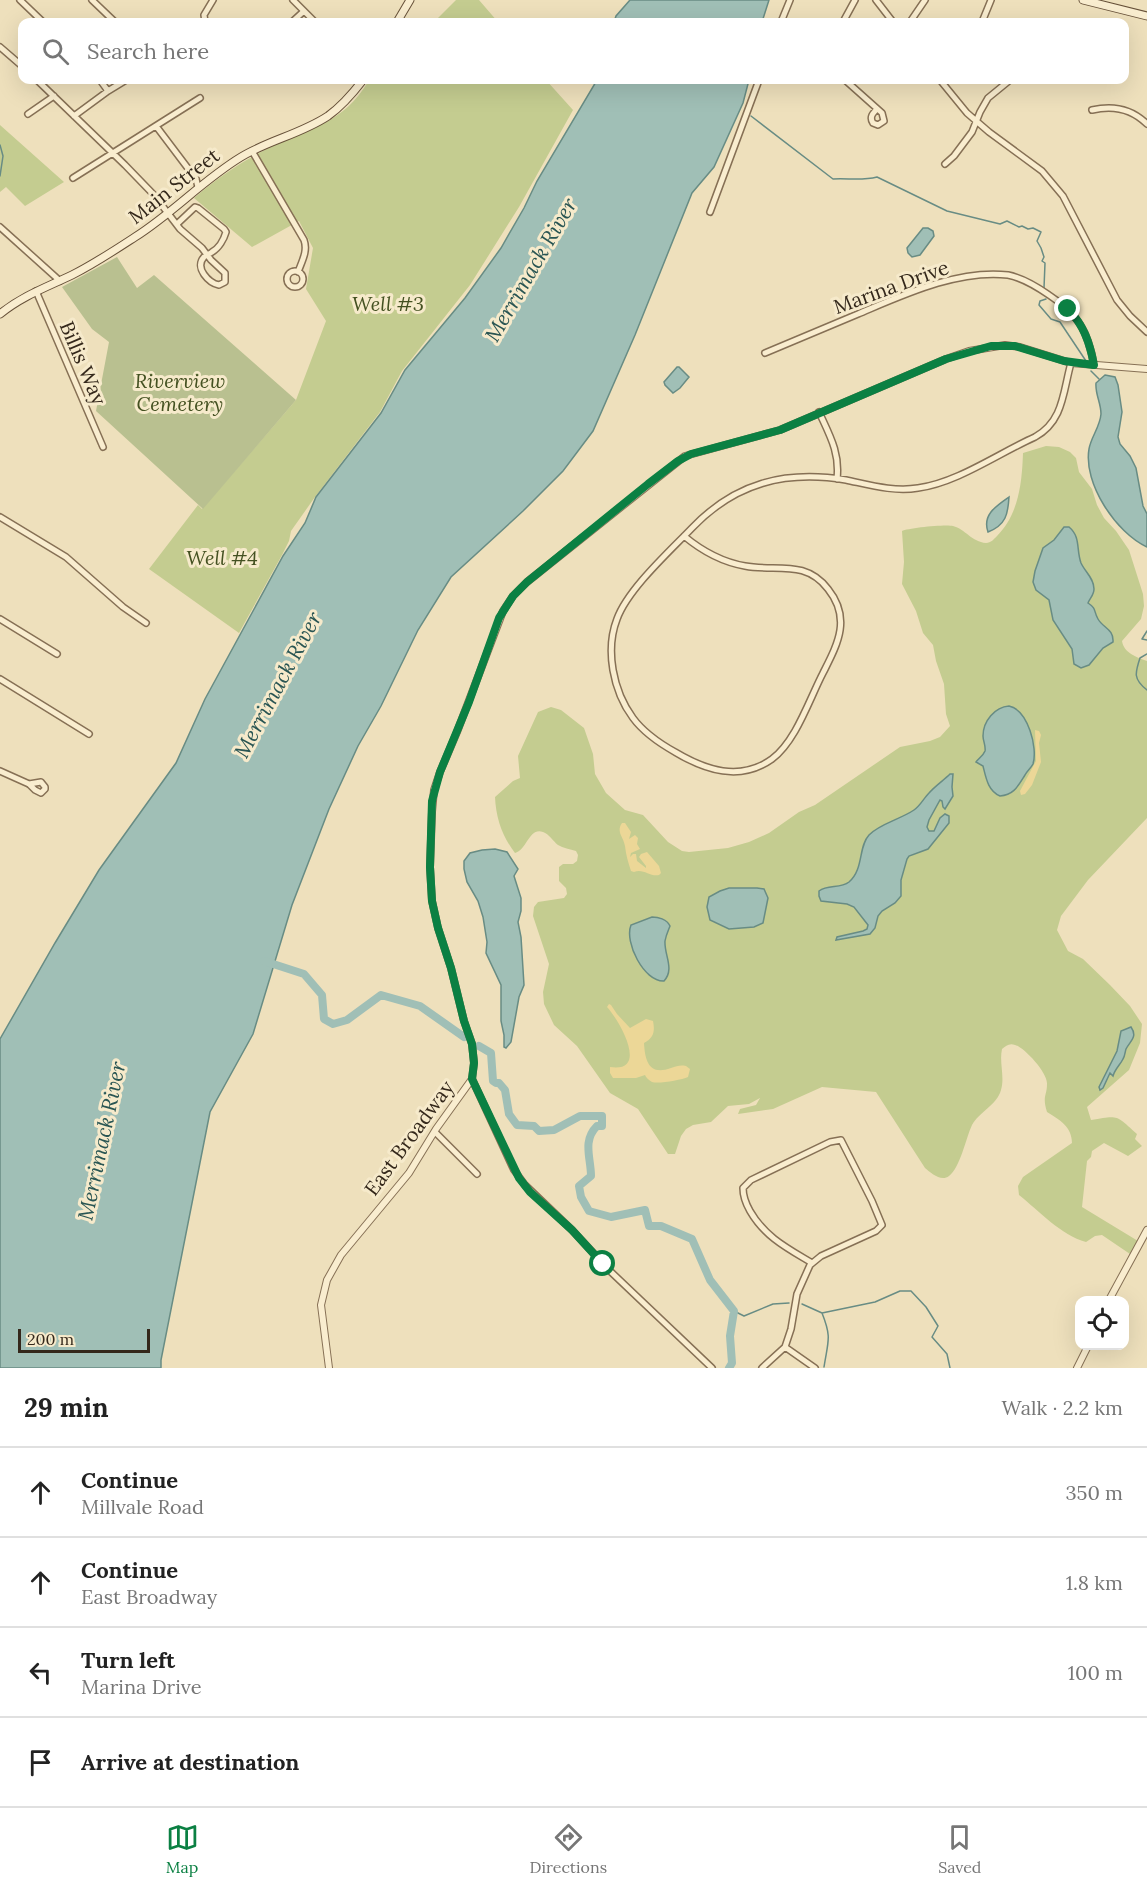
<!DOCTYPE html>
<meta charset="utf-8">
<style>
:root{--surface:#fff;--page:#f2f2f2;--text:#222;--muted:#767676;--line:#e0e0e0;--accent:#0b8043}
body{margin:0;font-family:Lora,serif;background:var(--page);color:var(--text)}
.controls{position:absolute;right:18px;bottom:18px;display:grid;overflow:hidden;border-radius:12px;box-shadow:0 6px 24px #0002}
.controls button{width:54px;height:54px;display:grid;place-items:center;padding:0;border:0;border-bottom:2px solid var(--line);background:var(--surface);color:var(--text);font:30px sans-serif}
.scale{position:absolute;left:18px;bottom:15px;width:132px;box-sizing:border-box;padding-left:6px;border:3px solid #34281b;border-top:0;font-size:16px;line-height:21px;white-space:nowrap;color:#34281b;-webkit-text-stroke:4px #f6eacb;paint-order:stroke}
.stop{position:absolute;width:18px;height:18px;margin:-14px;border:4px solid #0b8043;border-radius:50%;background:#fff}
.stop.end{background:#0b8043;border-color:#fff;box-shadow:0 2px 6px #0008}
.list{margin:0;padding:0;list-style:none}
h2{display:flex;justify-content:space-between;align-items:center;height:78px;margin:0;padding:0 24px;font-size:26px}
h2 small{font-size:20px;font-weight:400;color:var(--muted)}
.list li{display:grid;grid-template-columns:39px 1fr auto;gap:18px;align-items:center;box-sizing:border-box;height:90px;padding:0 24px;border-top:2px solid var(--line)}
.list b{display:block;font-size:22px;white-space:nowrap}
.list p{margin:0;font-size:20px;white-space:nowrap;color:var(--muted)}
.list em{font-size:20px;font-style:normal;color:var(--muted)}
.icon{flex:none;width:33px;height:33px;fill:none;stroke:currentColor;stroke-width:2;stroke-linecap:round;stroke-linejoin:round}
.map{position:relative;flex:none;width:1147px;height:1368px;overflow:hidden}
.search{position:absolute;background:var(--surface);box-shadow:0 6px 24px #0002;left:18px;right:18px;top:18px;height:66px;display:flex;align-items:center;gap:15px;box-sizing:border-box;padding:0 21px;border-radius:12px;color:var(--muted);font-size:22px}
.sheet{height:438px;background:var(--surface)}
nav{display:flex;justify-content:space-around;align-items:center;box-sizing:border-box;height:84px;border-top:2px solid var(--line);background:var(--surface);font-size:16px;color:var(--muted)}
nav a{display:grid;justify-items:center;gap:3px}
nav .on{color:var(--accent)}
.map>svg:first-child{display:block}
</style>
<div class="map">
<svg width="1147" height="1368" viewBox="0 0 1147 1368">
<rect width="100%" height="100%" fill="#eee0bc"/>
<path fill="#c4cc90" d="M456,0H479L498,22H434Z
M369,80H546L573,110L519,207L470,285L402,371L380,412L315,497L291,531L289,541L282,555L239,633L149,569L198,505L202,509L296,400L326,321L306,289L313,248L299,221L252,247L194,198C217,178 241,162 267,149C309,127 343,125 369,80Z
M0,125L64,182L25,206L6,187L0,192Z
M1046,446L1059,447L1070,452L1076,458L1079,472L1092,489L1097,505L1104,518L1116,531L1129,550L1143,594L1144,606L1141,619L1122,641C1124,653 1136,657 1147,661V818L1088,880L1061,916L1057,930L1068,951L1083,959L1110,985L1130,1006L1142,1024L1140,1043L1129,1070L1087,1107L1091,1120C1119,1115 1116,1115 1137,1134L1135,1139L1142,1146L1128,1156L1104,1143L1092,1151L1091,1157L1087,1161L1082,1207L1138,1241L1130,1254L1102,1235L1095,1236L1086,1242C1061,1235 1039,1211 1019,1195L1018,1186L1023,1177L1072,1143C1072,1127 1060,1120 1047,1112C1042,1096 1047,1096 1047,1084C1048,1073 1024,1047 1015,1045C1009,1043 1006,1046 1002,1049C999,1063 1005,1076 1001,1090C997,1105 979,1112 972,1125C966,1138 960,1168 949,1176C941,1182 931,1173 925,1168L876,1092L822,1087L773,1109L738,1114L740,1109L756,1105L760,1098L749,1104L728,1106L711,1122L693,1125L686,1129L681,1136L675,1154H668L638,1109L610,1093L577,1046L554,1025L544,1004L543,992L549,964L533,916L534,907L538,902L564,898L567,894L566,888L559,881V867L563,864H573L577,861L578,855L576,851C570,849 563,848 558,845C553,841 549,834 543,832C529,827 527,850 515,853C502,836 496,818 495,797L513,781L520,778L518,756L538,712L551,707L561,710L584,728L593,754L595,774L606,793L625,810L643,815L668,842L682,851L689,852L728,848L749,842L769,833L799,812L815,805L900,747L930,741L940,737L950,726L946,714L944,684L936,661L933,645L923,633L916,611L902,584L904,562L902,531C908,528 946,524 953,526C965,529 972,542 986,543C991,543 994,539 997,536C1019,514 1022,482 1023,453Z"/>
<path fill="#ecd797" d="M1035,730L1039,731L1041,735L1039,743L1041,762L1032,785L1025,794L1021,795L1020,791L1036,761Z
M622,823H625L631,832L629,839L635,835L638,838L637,844L640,849L631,853L630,857L633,854H636L637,861L646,868V866L639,857L641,854L647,852L659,866L661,873L659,875C650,877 643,868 634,872L631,871C628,862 626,855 625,846C623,836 616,832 622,823Z
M609,1004L611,1005L617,1014L630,1028L646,1019L653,1021C655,1031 654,1038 644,1043C645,1061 649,1076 671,1068C677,1066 680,1065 686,1066L690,1069L688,1077C681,1080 659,1084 652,1082C648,1080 646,1077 645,1075L636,1078H613L610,1073V1067C650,1073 619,1020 607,1007Z"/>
<path fill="#b9c090" d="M117,257L137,288L154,275L296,400L203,509L96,411L109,342L92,329L62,287Z"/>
<path fill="#a0bfb6" stroke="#688c84" stroke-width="1.5" d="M630,0H769L762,22H614L616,16Z
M597,80H749L743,103L714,167L692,193L635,335L593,431L563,471L523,511L451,577L418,630L381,706L358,746L329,809L292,905L253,1034L210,1112L161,1360V1368H0V1039L55,943L99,870L176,763L205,699L283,556L305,523L316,497L381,413L405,370L465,298L501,248L524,208L537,181Z
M923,228H928L933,231L934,236L920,255L912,257L908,253L907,248Z
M677,367H679L689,377L680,388L673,393L665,385L664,382Z
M1105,375L1115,377L1118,385L1122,412L1118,437L1120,444L1130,456L1136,468L1143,506L1147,514V547C1116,533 1083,483 1089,449C1091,437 1100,427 1101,414C1101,403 1095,394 1096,383Z
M1009,497C1008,514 1006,525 988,532C982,515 996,506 1009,497Z
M1064,527H1069C1081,537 1076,549 1081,563C1085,572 1094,578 1094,589C1094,595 1090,598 1088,603C1097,609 1093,610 1098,619C1103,628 1114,629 1113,642L1103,648L1089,665L1081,668L1074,664L1072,649L1053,620L1049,600L1036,590L1033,582L1035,571L1043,548L1054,540Z
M1009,706C1028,710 1038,748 1033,764C1031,768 1027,771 1025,775C1018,786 1014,795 1000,796C988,791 986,778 983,766L976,762C979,758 983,756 985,751C986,746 983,741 983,736C983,721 995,707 1009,706Z
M950,774H953L952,787L953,796L945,809L943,807L942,801L940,800L929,820L927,827L929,831H934L940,818L945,814L949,816V823L928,849L909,856L907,859L901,880V896L895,903L882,911L878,916L875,928L870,934L836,940L837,937L863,931L867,929L868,925L854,907L847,904L821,901L819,896V891C828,884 840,889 849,882C864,869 858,847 869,835C879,824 901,819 914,810C920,806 924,798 929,793C935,786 944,780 950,774Z
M495,849L507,852L518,869L514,876L521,898V911L518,922L521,937L524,985L519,997L511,1042L506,1048L504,1047V1035L501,1021V985L486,953L487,942L483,917L478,901L467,882L464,869V861L470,853L482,850Z
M729,888H757L764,889L768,898L763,923L754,927L729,929L710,920L707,907L709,897L720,891Z
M652,917C658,917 667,919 670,926C668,931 666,935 665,941C664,955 675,969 664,981C644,982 624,942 631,925Z
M1131,1027C1138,1037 1130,1041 1126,1049C1125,1052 1125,1056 1123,1059C1120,1065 1115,1069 1113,1076L1110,1073L1103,1088L1100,1090L1099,1087L1117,1051L1121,1031Z"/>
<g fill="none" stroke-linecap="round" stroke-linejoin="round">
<path stroke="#688c84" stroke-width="1.5" d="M751,116L833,179C848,178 862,181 877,177L947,211L1000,224L1007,221L1019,227L1022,226L1028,229L1033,228L1041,232L1037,241L1041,248L1044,257L1042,261L1045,263L1044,288
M0,145L3,156L0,176
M1046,299L1040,301L1039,305L1051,319L1060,322L1086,361
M1091,371L1099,379
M1147,631L1142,639L1147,640
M1147,654L1140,658C1135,673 1133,679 1147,690
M802,1304L822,1313L875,1302L900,1291H911L926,1307L938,1326L932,1337L947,1354L950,1368
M734,1311L744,1316L773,1304L789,1303
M822,1313C832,1338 828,1341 824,1367"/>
<path stroke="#a0bfb6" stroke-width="8" d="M264,961L304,974L322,995L324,1019L333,1024L347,1020L381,995L420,1006L464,1037
M479,1046L491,1053L493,1081L496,1083H499L505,1090L509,1114L517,1125L534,1126L539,1131L554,1130L580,1116H602V1126H597C582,1141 591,1158 591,1176L579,1186L581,1197L589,1211L611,1217L645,1210L649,1226H661L692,1239L710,1280L734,1311L730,1336L732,1363L729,1368"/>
<defs>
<path id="minor" d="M20,0L43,22
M92,0L115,22
M293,0L315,22
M876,0L893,22
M205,22L204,15L213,0
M292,22L304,11
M781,22L790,0
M843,22L855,0
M910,22L925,0
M982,22L991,0
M0,47L22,66
M37,80L125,165L154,195L180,229L202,248L211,260L225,273V282L219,285C209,283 194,268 204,257C207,254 210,254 212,252C219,248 224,239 226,232L224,229L198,208L195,207L177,224
M100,80L108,91L126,80
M845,80L882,113L884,121L878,125L873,123C869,117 873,113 877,109
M940,80L967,113L989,132L1042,171L1063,196L1117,300L1130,316L1147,332
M1092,110C1113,105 1131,108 1147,124
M28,114L54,96
M74,116L108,91
M156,126L196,179L198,187
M252,151L304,240C308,251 302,261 298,272
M945,164L954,156L972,132L980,112L988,98L1010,80
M73,178L200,98
M710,212L759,80
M0,227L60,281
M287 279a8 8 0 1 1 16 0a8 8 0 1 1-16 0Z
M36,291L103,447
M765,353C796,340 827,327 858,314C903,295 958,269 1008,275C1023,278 1036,286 1049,295C1078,314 1088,331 1094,365
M819,412C830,436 840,453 837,479
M0,517L66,557L123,607L146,623
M684,536C702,551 722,562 745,566C776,572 805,559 828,589C852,619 837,645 823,673C809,700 796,741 772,759C740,782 705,770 675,752C659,743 644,733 633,718C613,691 605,650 617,619C628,589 669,552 692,528C735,483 785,470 846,480C870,485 894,492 918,488C957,483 999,453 1035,437C1064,421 1063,391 1071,363
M0,619L57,654
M0,679L89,734
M0,771L29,784L35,790L41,793L45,789V787L41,782L29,784
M472,1079L514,1170L525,1185L572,1230L610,1271L712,1368
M435,1132L477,1174
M785,1347L815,1368
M762,1368L785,1347L791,1329L797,1294L810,1265L821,1256L876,1231L882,1225L872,1201L841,1140L830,1142L751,1180L743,1188C743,1197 746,1204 750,1211C765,1237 787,1248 812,1263"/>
<path id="tertiary" d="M1109,1300L1147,1230
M329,1368L321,1305L327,1280L341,1255L409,1173L436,1129L472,1079L474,1063L472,1044L464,1021L451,968L438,928L432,901L430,867L432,812L434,790L440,772L457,732L503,611L513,596L527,582L685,456L780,430L946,359L969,351L1005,345L1020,347L1071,363L1147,369
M1077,1368L1088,1346"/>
<path id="secondary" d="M1083,0L1147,16
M397,22L410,0
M0,314C22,296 47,287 72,275C94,264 115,250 135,237C173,213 203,180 241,157C269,140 301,134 328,116C342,106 353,93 363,80"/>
</defs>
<use href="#minor" stroke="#867055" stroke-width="8"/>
<use href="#tertiary" stroke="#867055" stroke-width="8"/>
<use href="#secondary" stroke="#675139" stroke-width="9"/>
<use href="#minor" stroke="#f9edcf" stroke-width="5"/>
<use href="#tertiary" stroke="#f9edcf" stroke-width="6"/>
<use href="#secondary" stroke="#f9edcf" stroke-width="7"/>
</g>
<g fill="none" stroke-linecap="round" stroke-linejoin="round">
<path stroke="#0b8043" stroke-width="8" d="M603,1264L572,1230L530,1192L519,1178L472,1079L474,1063L472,1044L464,1021L451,968L438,928L432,901L430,867L432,801L440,772L469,702L499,618L513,596L527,582L648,484L678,461L691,454L780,430L946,359L991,346H1015L1064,361L1094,365C1090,344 1084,325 1068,309"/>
</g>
<g text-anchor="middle" stroke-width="6" stroke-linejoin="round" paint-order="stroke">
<g font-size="20" fill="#34281b" stroke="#f6eacb">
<text transform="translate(174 186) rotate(-38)" y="7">Main Street</text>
<text transform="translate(891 287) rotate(-20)" y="7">Marina Drive</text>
<text transform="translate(83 363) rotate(67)" y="7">Billis Way</text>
<text transform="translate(409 1138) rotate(-54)" y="7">East Broadway</text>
</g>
<g font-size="20" font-style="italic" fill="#445121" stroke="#f6eacb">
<text x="388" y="311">Well #3</text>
<text x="180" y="388">Riverview<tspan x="180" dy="23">Cemetery</tspan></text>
<text x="222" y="565">Well #4</text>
</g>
<g font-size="21" font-style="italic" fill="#295553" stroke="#f6eacb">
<text transform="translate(531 270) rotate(-60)" y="7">Merrimack River</text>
<text transform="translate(278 685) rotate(-62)" y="7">Merrimack River</text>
<text transform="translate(102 1141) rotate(-78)" y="7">Merrimack River</text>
</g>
</g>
</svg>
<div class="controls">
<button><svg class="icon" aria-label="locate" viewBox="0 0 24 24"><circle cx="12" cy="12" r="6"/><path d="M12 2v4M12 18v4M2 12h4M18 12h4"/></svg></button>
</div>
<div class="scale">200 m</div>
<div class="stop" style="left:603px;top:1264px"></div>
<div class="stop end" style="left:1068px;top:309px"></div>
<div class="search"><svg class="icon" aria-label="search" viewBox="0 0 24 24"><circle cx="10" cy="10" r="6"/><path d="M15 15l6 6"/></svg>Search here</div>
</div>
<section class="sheet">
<h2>29 min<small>Walk · 2.2 km</small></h2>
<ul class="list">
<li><svg class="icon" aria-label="ahead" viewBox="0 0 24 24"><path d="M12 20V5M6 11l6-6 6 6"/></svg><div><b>Continue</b><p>Millvale Road</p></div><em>350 m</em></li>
<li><svg class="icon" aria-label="ahead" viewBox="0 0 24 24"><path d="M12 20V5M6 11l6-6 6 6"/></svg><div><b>Continue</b><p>East Broadway</p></div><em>1.8 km</em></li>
<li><svg class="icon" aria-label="left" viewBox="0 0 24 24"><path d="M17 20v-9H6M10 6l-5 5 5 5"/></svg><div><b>Turn left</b><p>Marina Drive</p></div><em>100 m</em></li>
<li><svg class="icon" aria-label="arrive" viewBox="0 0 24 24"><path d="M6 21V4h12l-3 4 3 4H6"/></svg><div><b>Arrive at destination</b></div></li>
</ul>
</section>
<nav>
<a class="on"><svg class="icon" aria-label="map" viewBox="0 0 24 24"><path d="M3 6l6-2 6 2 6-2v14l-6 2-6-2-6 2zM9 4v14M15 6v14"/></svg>Map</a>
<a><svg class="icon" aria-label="directions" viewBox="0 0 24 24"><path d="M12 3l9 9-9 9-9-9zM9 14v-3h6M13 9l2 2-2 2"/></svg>Directions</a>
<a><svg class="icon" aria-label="saved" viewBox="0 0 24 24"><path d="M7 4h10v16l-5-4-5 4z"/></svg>Saved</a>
</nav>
